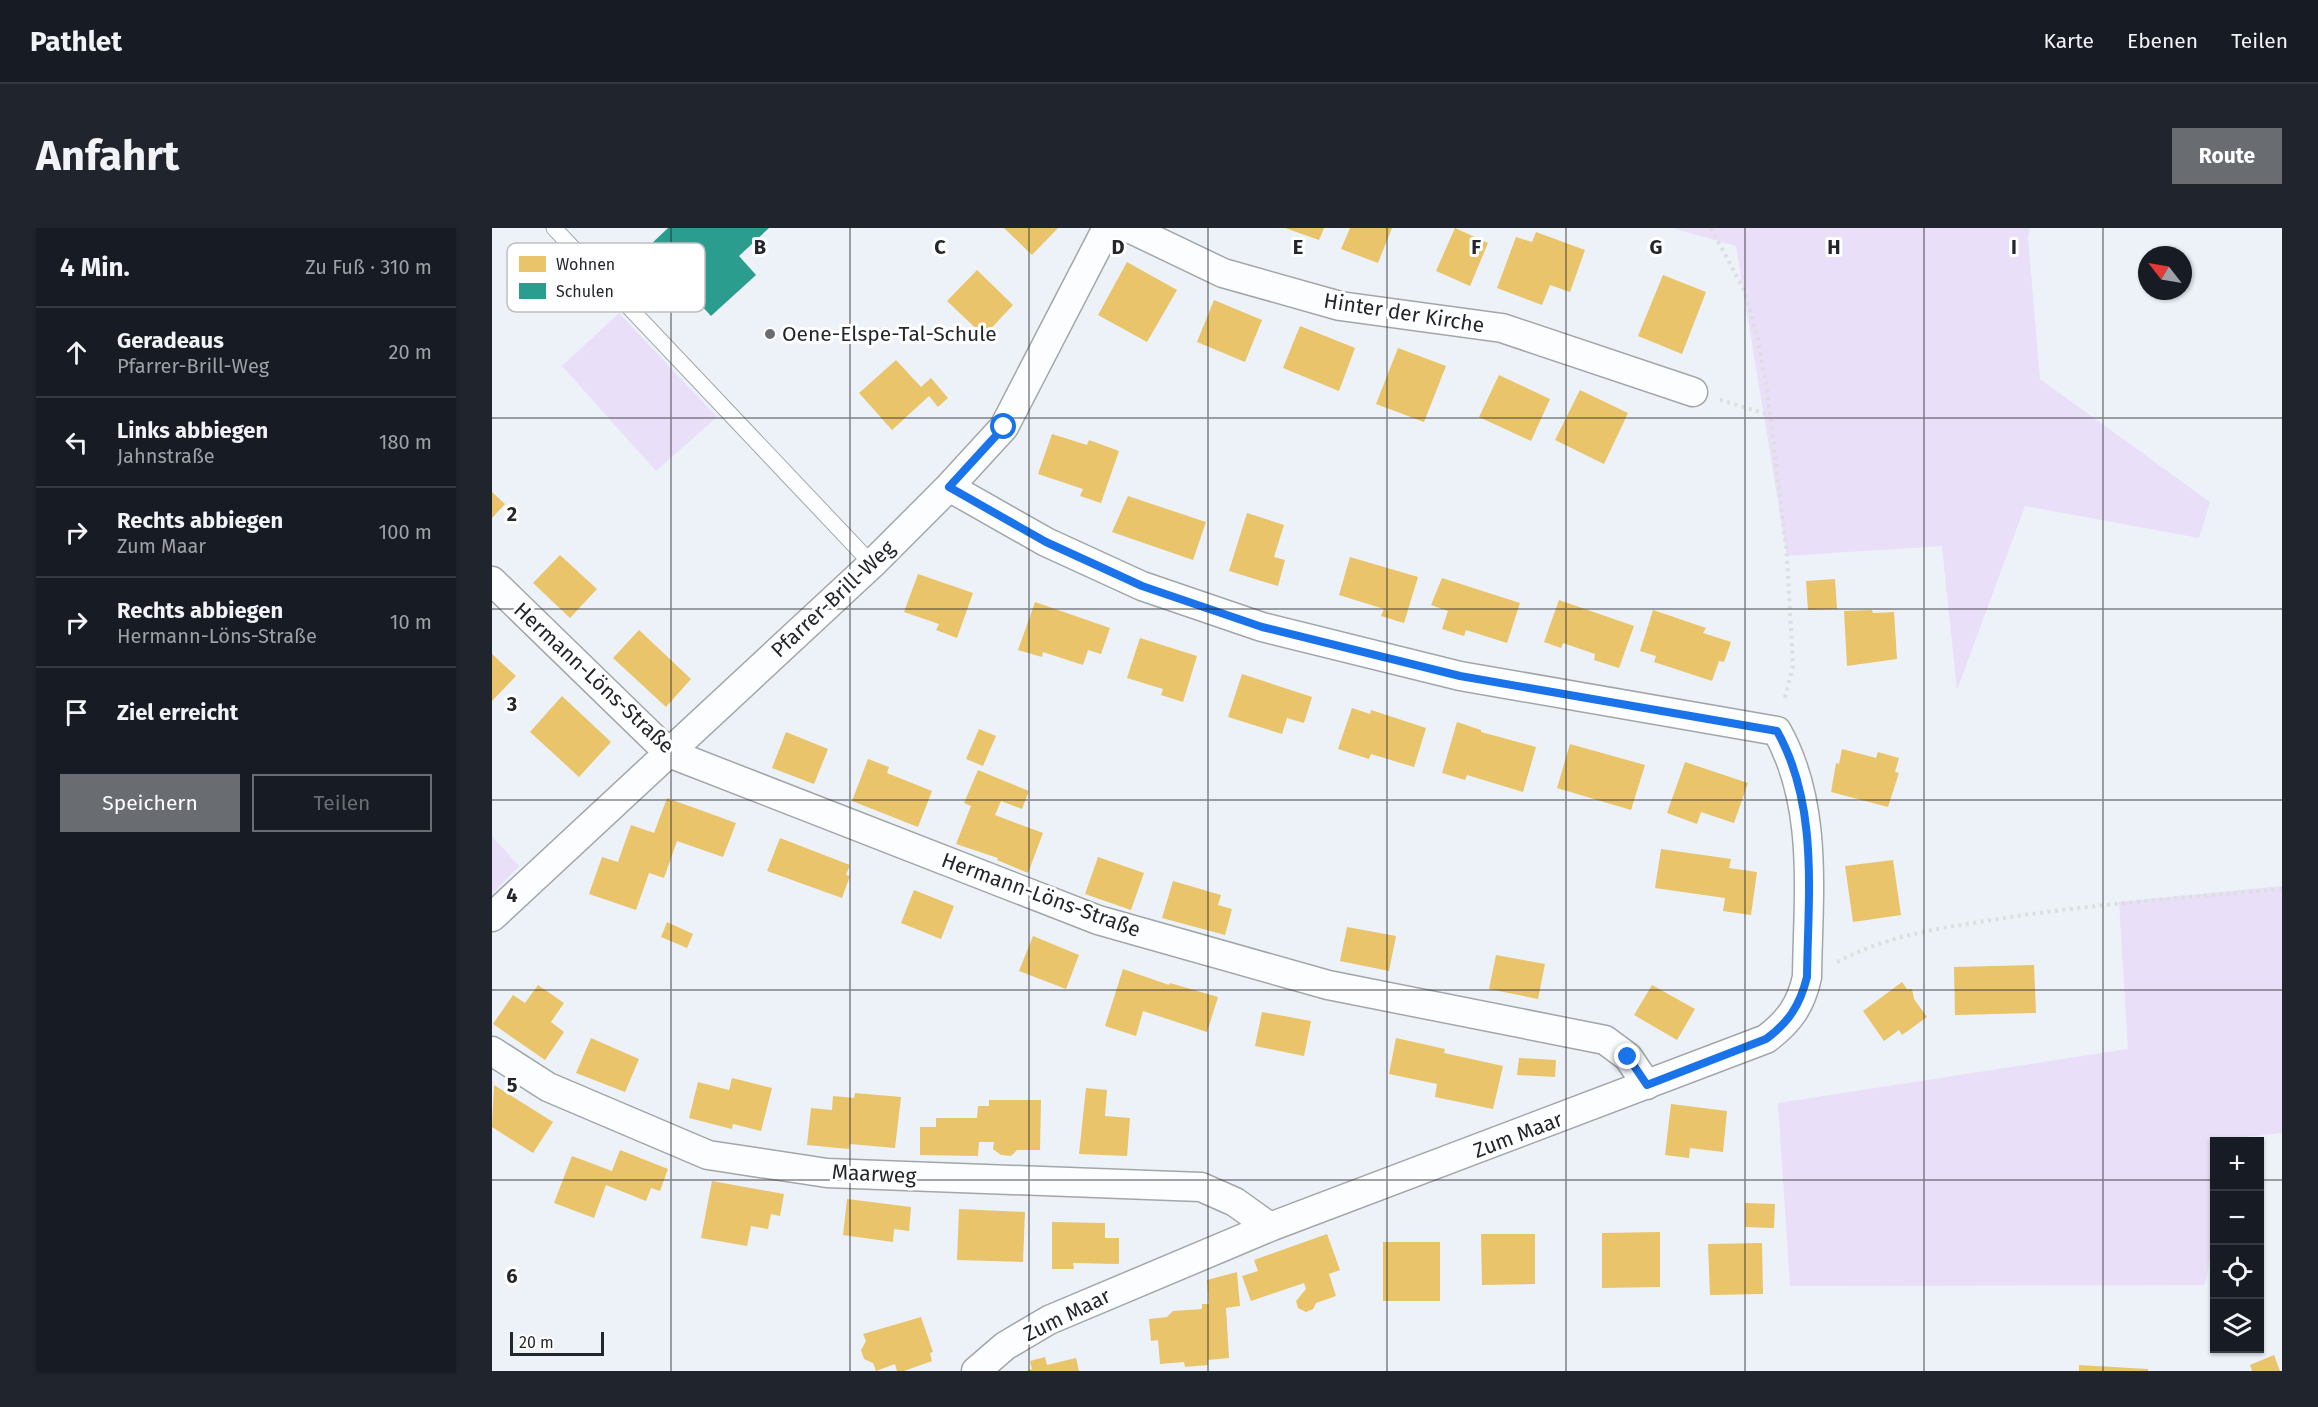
<!DOCTYPE html>
<html lang="de">
<meta charset="utf-8">
<style>
:root{--surface:#171b24;--page:#20242c;--text:#f1f3f6;--muted:#9ea1a6;--line:#363941;--accent:#696d72}
body{margin:0;font-family:"Fira Sans",sans-serif;background:var(--page);color:var(--text)}
.controls{position:absolute;right:18px;bottom:18px;display:grid;overflow:hidden;border-radius:0px;box-shadow:0 2px 4px #0004}
.controls button{width:54px;height:54px;display:grid;place-items:center;padding:0;border:0;border-bottom:2px solid var(--line);background:var(--surface);color:var(--text);font:30px sans-serif}
.compass{position:absolute;left:1646px;top:18px;width:54px;height:54px;border-radius:50%;background:var(--surface);box-shadow:0 2px 4px #0004;rotate:301deg}
.scale{position:absolute;left:18px;bottom:15px;width:94px;box-sizing:border-box;padding-left:6px;border:3px solid #23262a;border-top:0;font-size:16px;line-height:21px;white-space:nowrap;color:#23262a;-webkit-text-stroke:4px #fff;paint-order:stroke}
.stop{position:absolute;width:18px;height:18px;margin:-14px;border:4px solid #1a73e8;border-radius:50%;background:#fff}
.stop.end{background:#1a73e8;border-color:#fff;box-shadow:0 2px 6px #0008}
.list{margin:0;padding:0;list-style:none}
h2{display:flex;justify-content:space-between;align-items:center;height:78px;margin:0;padding:0 24px;font-size:26px}
h2 small{font-size:20px;font-weight:400;color:var(--muted)}
.list li{display:grid;grid-template-columns:39px 1fr auto;gap:18px;align-items:center;box-sizing:border-box;height:90px;padding:0 24px;border-top:2px solid var(--line)}
.list b{display:block;font-size:22px;white-space:nowrap}
.list p{margin:0;font-size:20px;white-space:nowrap;color:var(--muted)}
.list em{font-size:20px;font-style:normal;color:var(--muted)}
.actions{display:flex;gap:12px;padding:18px 24px}
.actions a{flex:1;padding:14px 0;border:2px solid var(--accent);border-radius:0px;text-align:center;font-size:21px;color:var(--accent)}
.actions .main{background:var(--accent);color:#fff}
.icon{flex:none;width:33px;height:33px;fill:none;stroke:currentColor;stroke-width:2;stroke-linecap:round;stroke-linejoin:round}
.map{position:relative;flex:none;width:1790px;height:1143px;overflow:hidden;border-radius:0px}
header{display:flex;align-items:center;gap:36px;box-sizing:border-box;height:84px;padding:0 30px;background:var(--surface);border-bottom:2px solid var(--line)}
header strong{font-size:28px}
nav{display:flex;gap:33px;margin-inline-start:auto;font-size:21px}
.intro{display:flex;align-items:center;justify-content:space-between;box-sizing:border-box;height:144px;padding:0 36px}
h1{margin:0;font-size:42px}
.button{padding:15px 27px;border-radius:0px;background:var(--accent);color:#fff;font-size:21px;font-weight:700}
main{display:flex;gap:36px;padding:0 36px}
aside{flex:1;background:var(--surface);border-radius:0px;box-shadow:0 2px 4px #0004}
.map>svg:first-child{display:block}
</style>
<header>
<strong>Pathlet</strong>
<nav><a>Karte</a><a>Ebenen</a><a>Teilen</a></nav>
</header>
<div class="intro"><h1>Anfahrt</h1><a class="button">Route</a></div>
<main>
<aside>
<h2>4 Min.<small>Zu Fuß · 310 m</small></h2>
<ul class="list">
<li><svg class="icon" aria-label="ahead" viewBox="0 0 24 24"><path d="M12 20V5M6 11l6-6 6 6"/></svg><div><b>Geradeaus</b><p>Pfarrer-Brill-Weg</p></div><em>20 m</em></li>
<li><svg class="icon" aria-label="left" viewBox="0 0 24 24"><path d="M17 20v-9H6M10 6l-5 5 5 5"/></svg><div><b>Links abbiegen</b><p>Jahnstraße</p></div><em>180 m</em></li>
<li><svg class="icon" aria-label="right" viewBox="0 0 24 24"><path d="M7 20v-9h11M14 6l5 5-5 5"/></svg><div><b>Rechts abbiegen</b><p>Zum Maar</p></div><em>100 m</em></li>
<li><svg class="icon" aria-label="right" viewBox="0 0 24 24"><path d="M7 20v-9h11M14 6l5 5-5 5"/></svg><div><b>Rechts abbiegen</b><p>Hermann-Löns-Straße</p></div><em>10 m</em></li>
<li><svg class="icon" aria-label="arrive" viewBox="0 0 24 24"><path d="M6 21V4h12l-3 4 3 4H6"/></svg><div><b>Ziel erreicht</b></div></li>
</ul>
<div class="actions"><a class="main">Speichern</a><a>Teilen</a></div>
</aside>
<div class="map">
<svg width="1790" height="1143" viewBox="0 0 1790 1143">
<rect width="100%" height="100%" fill="#ecf2f7"/>
<path fill="#eadff8" d="M1180,0H1538L1536,9L1548,151L1718,274L1707,310L1533,278L1465,462L1450,318L1295,328L1244,18Z
M127,85L225,189L164,243L70,138Z
M0,608L27,638L0,666Z
M1790,658V905L1742,910L1741,913L1722,914V1008L1713,1057L1298,1058L1286,875L1636,821L1627,674Z"/>
<path fill="#e9c46a" d="M512,0H566L540,27Z
M793,0H832L827,12Z
M858,0H900L886,35L849,21Z
M963,0L996,15L978,58L944,43Z
M1044,4L1093,22L1078,64L1058,57L1050,77L1005,60L1024,9L1040,14Z
M635,34L685,62L655,114L606,87Z
M485,42L521,77L492,108L455,73Z
M1171,47L1214,64L1190,126L1146,108Z
M722,72L770,92L753,134L705,114Z
M808,98L863,120L847,163L791,140Z
M906,120L954,138L932,194L884,176Z
M404,132L429,159L439,150L456,170L446,179L437,168L400,202L367,165Z
M1007,147L1058,171L1039,213L987,189Z
M1088,162L1136,185L1112,236L1063,212Z
M560,206L595,217L597,212L627,223L609,275L588,268L591,261L546,246Z
M0,264L13,276L0,290Z
M636,268L714,294L701,332L620,304Z
M755,285L792,297L782,329L793,332L786,358L737,343Z
M68,327L105,361L78,390L41,355Z
M858,329L926,349L912,395L889,388L892,381L847,367Z
M426,346L481,365L465,410L444,402L447,396L412,384Z
M950,350L1028,375L1015,415L974,402L972,408L950,401L956,383L939,377Z
M1343,351L1345,381L1316,382L1314,353Z
M1067,372L1142,398L1127,440L1102,432L1103,426L1071,415L1069,420L1052,414Z
M543,374L618,400L609,426L596,422L591,437L551,424L550,429L526,422Z
M1161,382L1214,400L1211,405L1239,414L1232,434L1227,433L1220,453L1162,434L1164,428L1148,423Z
M1380,382L1381,385L1402,384L1405,431L1355,438L1352,383Z
M147,402L199,451L174,479L121,430Z
M648,410L705,428L691,474L669,467L671,461L635,450Z
M0,426L24,448L0,473Z
M750,446L820,469L812,495L795,490L790,506L736,489Z
M70,468L119,514L87,549L38,504Z
M860,480L878,486L879,482L934,500L922,539L879,526L877,531L846,521Z
M965,494L989,502V504L1044,519L1031,564L975,547L973,552L950,545Z
M487,501L504,508L491,538L474,531Z
M294,504L336,521L322,556L280,540Z
M1078,516L1153,537L1139,582L1065,560Z
M1350,521L1384,530L1386,524L1407,530L1403,544L1407,545L1396,579L1339,564L1344,535L1347,536Z
M376,531L397,539L395,545L440,563L426,599L360,573Z
M1193,534L1256,555L1242,595L1209,584L1205,596L1175,585Z
M486,542L537,563L530,581L509,573L503,587L551,605L536,645L505,632L506,630L464,616L479,578L472,575Z
M175,570L244,595L231,629L185,613L172,650L157,645L144,682L97,666L110,629L126,634L139,597L162,605Z
M288,610L358,637L354,647L358,648L350,670L275,643Z
M1169,621L1239,631L1237,640L1265,644L1259,687L1231,683L1233,670L1163,660Z
M606,629L652,645L639,682L593,666Z
M1401,632L1409,687L1361,694L1353,638Z
M681,653L729,667L726,677L740,681L733,707L670,690Z
M422,662L462,678L449,711L409,695Z
M175,694L201,706L195,720L169,709Z
M855,699L904,708L897,743L848,733Z
M541,708L587,727L574,761L527,743Z
M1004,727L1053,736L1046,771L997,761Z
M1542,737L1544,785L1463,787L1462,739Z
M631,741L677,757L678,755L726,769L715,804L651,783L644,808L613,798Z
M1410,754L1415,761H1420L1422,771L1435,789L1410,807L1407,802L1392,813L1371,783Z
M46,757L72,775L59,794L72,804L53,832L1,796L21,767L33,775Z
M1160,757L1203,781L1185,812L1142,787Z
M770,784L819,793L812,828L763,818Z
M99,810L147,831L133,864L84,845Z
M904,810L953,821L952,825L1011,838L1001,881L943,869L945,856L897,846Z
M1027,830L1064,832L1063,849L1025,847Z
M240,850L280,860L269,903L241,896L240,901L197,890L206,854L237,862Z
M2,857L61,894L41,925L0,899Z
M594,860L615,862L613,888L638,890L635,928L587,926Z
M363,865L409,869L403,920L358,916L357,921L315,917L319,880L340,882L341,868L362,870Z
M497,872H549L548,922H525L519,928L509,927L501,921L502,914H487L486,928L428,927V899H444V890H485L486,878H497Z
M1179,876L1235,883L1231,924L1198,920L1197,930L1173,927Z
M128,922L176,941L168,963L159,960L154,973L114,957L102,990L62,975L80,928L120,943Z
M220,953L292,966L288,988L279,986L276,1001L259,998L255,1018L209,1010Z
M355,971L419,979L417,1003L402,1001L401,1014L351,1007Z
M1253,975L1283,976L1282,1000L1253,999Z
M467,981L533,984L531,1034L465,1032Z
M560,994L613,995V1010H627V1036L581,1035L582,1041H560Z
M1168,1004V1059L1110,1060V1005Z
M835,1006L848,1042L837,1046L844,1068L824,1075L821,1081L814,1084L806,1080L804,1073L814,1061L812,1055L759,1073L750,1048L766,1043L762,1032Z
M989,1006H1043V1056L990,1057Z
M891,1014H948V1073H891Z
M1270,1015L1271,1066L1218,1067L1216,1016Z
M745,1044L748,1078L734,1080L737,1130L716,1132V1137L693,1139L692,1134L668,1136L666,1112L659,1113L657,1091L675,1089L681,1083L710,1081V1076H717L715,1052Z
M429,1089L441,1124L438,1125L440,1133L412,1143H405L403,1136L384,1143L381,1135L372,1131L369,1122L374,1113L371,1106Z
M1782,1127L1788,1143H1760L1758,1137Z
M553,1129L555,1137L584,1130L587,1143H535L540,1141L538,1133Z
M1587,1137L1656,1141V1143H1587Z"/>
<path fill="#2a9d8f" d="M176,0H277L247,28L264,47L219,88L156,19Z"/>
<g fill="none" stroke-linecap="round" stroke-linejoin="round">
<defs>
<path id="lane" d="M62,0L380,336"/>
<path id="street" d="M637,0L731,45L848,78L1010,100L1201,164
M457,259L554,314L650,358L770,399L968,448L1285,503C1327,578 1316,667 1315,749C1309,777 1297,794 1274,811L778,999L557,1092L513,1118L484,1143
M0,353L177,525L606,692L836,757L1113,812L1136,829L1155,857
M0,689L380,336L457,259L512,199L615,0
M0,823L56,859L216,927L335,945L709,959L743,974L778,999"/>
</defs>
<use href="#lane" stroke="#a1a6a9" stroke-width="17"/>
<use href="#street" stroke="#a1a6a9" stroke-width="31"/>
<path stroke="#dcdedf" stroke-width="4" stroke-dasharray="3 4.5" stroke-linecap="butt" d="M1219,0L1252,62L1266,111L1275,162L1295,328L1301,438L1292,473
M1228,172L1278,187
M1345,734C1401,705 1451,700 1512,690C1604,676 1697,669 1790,661"/>
<use href="#lane" stroke="#fcfdfe" stroke-width="15"/>
<use href="#street" stroke="#fcfdfe" stroke-width="28"/>
</g>
<g fill="none" stroke-linecap="round" stroke-linejoin="round">
<path stroke="#1a73e8" stroke-width="8" d="M512,199L457,259L554,314L650,358L770,399L968,448L1285,503C1327,578 1316,667 1315,749C1308,777 1297,794 1274,811L1155,857L1136,829"/>
</g>
<path fill="none" stroke="#23262a" stroke-width="1.5" stroke-opacity="0.55" d="M179,0V1143M358,0V1143M537,0V1143M716,0V1143M895,0V1143M1074,0V1143M1253,0V1143M1432,0V1143M1611,0V1143M0,190H1790M0,381H1790M0,572H1790M0,762H1790M0,952H1722M1768,952H1790"/>
<circle fill="#696d72" stroke="#fff" stroke-width="2" cx="278" cy="106" r="6"/>
<g text-anchor="middle" stroke-width="6" stroke-linejoin="round" paint-order="stroke">
<g font-size="21" fill="#23262a" stroke="#fff">
<text transform="translate(912 85) rotate(9)" y="7">Hinter der Kirche</text>
<text transform="translate(341 371) rotate(-43)" y="7">Pfarrer-Brill-Weg</text>
<text transform="translate(102 450) rotate(43)" y="7">Hermann-Löns-Straße</text>
<text transform="translate(549 667) rotate(20)" y="7">Hermann-Löns-Straße</text>
<text transform="translate(1026 907) rotate(-21)" y="7">Zum Maar</text>
<text transform="translate(382 946) rotate(3)" y="7">Maarweg</text>
<text transform="translate(575 1087) rotate(-26)" y="7">Zum Maar</text>
</g>
<g font-size="21" fill="#23262a" stroke="#fff" text-anchor="start">
<text x="290" y="113">Oene-Elspe-Tal-Schule</text>
</g>
</g>
<rect x="15" y="15" width="198" height="69" rx="9" fill="#fff" stroke="#bdbebf" stroke-width="1.5"/>
<rect x="27" y="28" width="27" height="16" fill="#e9c46a"/>
<rect x="27" y="55" width="27" height="16" fill="#2a9d8f"/>
<g font-size="16" fill="#23262a">
<text x="64" y="42">Wohnen</text>
<text x="64" y="69">Schulen</text>
</g>
<g font-size="20" text-anchor="middle" font-weight="bold" fill="#23262a" stroke="#fff" stroke-width="6" stroke-linejoin="round" paint-order="stroke">
<text x="268" y="26">B</text>
<text x="448" y="26">C</text>
<text x="626" y="26">D</text>
<text x="806" y="26">E</text>
<text x="984" y="26">F</text>
<text x="1164" y="26">G</text>
<text x="1342" y="26">H</text>
<text x="1522" y="26">I</text>
<text x="20" y="293">2</text>
<text x="20" y="483">3</text>
<text x="20" y="674">4</text>
<text x="20" y="864">5</text>
<text x="20" y="1055">6</text>
</g>
</svg>
<div class="controls">
<button>+</button>
<button>−</button>
<button><svg class="icon" aria-label="locate" viewBox="0 0 24 24"><circle cx="12" cy="12" r="6"/><path d="M12 2v4M12 18v4M2 12h4M18 12h4"/></svg></button>
<button><svg class="icon" aria-label="layers" viewBox="0 0 24 24"><path d="M12 4l9 5-9 5-9-5zM3 14l9 5 9-5"/></svg></button>
</div>
<svg class="compass" viewBox="-18 -18 36 36"><path d="M0-13l5 13h-10z" fill="#e53935"/><path d="M0 13l5-13h-10z" fill="#9ea1a6"/></svg>
<div class="scale">20 m</div>
<div class="stop" style="left:512px;top:199px"></div>
<div class="stop end" style="left:1136px;top:829px"></div>
</div>
</main>
